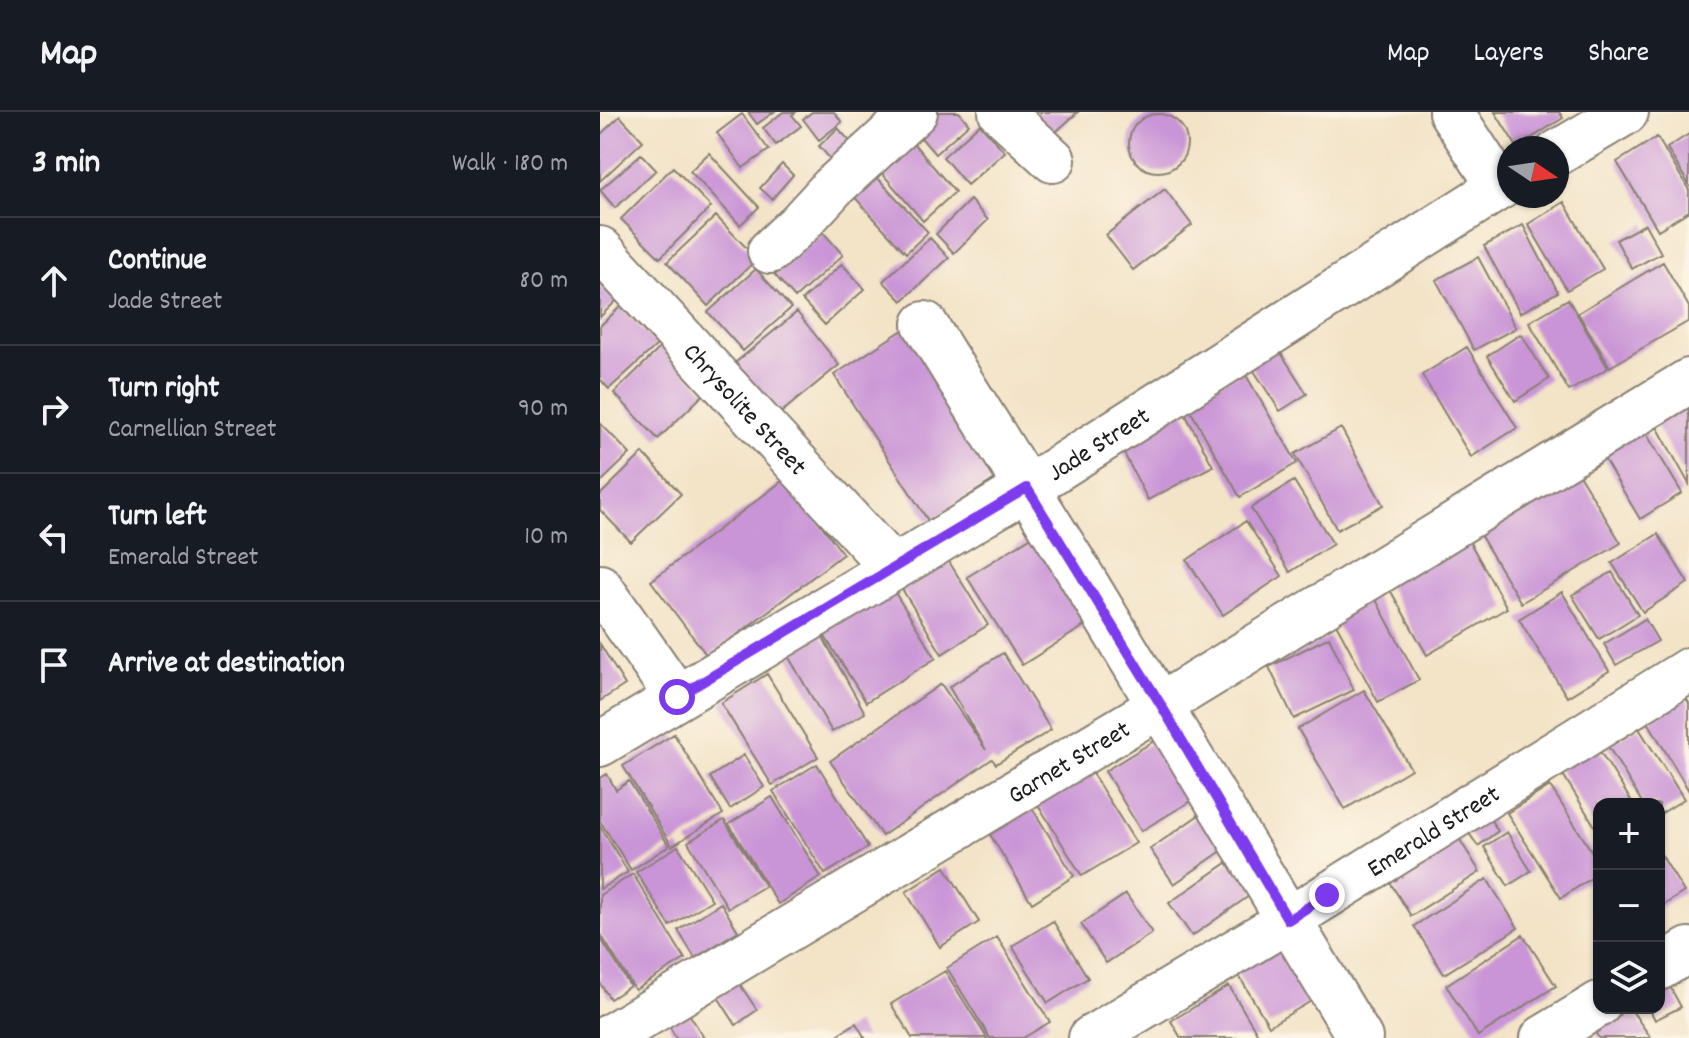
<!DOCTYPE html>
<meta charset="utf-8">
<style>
:root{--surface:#171b24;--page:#20242c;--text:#f1f3f6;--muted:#9ea1a6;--line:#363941}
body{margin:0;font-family:Dekko,sans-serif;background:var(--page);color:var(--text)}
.controls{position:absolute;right:24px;bottom:24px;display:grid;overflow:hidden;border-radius:16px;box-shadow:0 2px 6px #0004}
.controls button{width:72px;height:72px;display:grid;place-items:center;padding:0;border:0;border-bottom:2px solid var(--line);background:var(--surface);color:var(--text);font:40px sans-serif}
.compass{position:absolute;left:897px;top:24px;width:72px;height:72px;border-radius:50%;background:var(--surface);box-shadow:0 2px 6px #0004;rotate:103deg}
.stop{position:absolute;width:24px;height:24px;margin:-18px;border:6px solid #7c3aed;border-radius:50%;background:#fff}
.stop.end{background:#7c3aed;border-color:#fff;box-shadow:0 2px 8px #0008}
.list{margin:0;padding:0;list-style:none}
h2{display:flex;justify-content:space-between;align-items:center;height:104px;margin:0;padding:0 32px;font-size:34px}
h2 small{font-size:26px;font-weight:400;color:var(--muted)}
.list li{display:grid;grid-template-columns:52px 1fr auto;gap:24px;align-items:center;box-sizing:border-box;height:128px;padding:0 32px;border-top:2px solid var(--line)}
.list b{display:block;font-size:30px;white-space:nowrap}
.list p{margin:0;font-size:26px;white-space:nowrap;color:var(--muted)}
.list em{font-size:26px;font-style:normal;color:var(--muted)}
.icon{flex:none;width:44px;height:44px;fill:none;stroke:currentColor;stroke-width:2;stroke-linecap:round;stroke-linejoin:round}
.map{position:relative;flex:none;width:1089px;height:926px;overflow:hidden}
header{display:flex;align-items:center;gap:48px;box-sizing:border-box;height:112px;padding:0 40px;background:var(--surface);border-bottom:2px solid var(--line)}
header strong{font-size:38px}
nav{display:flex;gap:44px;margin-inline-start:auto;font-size:28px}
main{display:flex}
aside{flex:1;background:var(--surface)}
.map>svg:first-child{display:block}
</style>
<header>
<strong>Map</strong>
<nav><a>Map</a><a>Layers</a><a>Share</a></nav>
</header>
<main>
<aside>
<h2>3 min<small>Walk · 180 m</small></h2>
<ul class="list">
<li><svg class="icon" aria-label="ahead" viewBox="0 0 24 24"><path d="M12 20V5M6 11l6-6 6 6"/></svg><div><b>Continue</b><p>Jade Street</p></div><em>80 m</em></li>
<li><svg class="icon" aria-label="right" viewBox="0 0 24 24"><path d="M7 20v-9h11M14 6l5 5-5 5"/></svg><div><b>Turn right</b><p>Carnellian Street</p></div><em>90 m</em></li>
<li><svg class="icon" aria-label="left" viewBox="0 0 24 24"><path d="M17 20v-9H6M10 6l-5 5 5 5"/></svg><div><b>Turn left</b><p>Emerald Street</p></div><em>10 m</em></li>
<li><svg class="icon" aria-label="arrive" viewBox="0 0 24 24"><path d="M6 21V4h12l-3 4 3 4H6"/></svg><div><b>Arrive at destination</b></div></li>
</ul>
</aside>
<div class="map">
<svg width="1089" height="926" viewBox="0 0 1089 926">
<rect width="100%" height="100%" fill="#fcf5e5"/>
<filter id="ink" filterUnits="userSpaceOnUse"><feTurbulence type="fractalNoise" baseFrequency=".0125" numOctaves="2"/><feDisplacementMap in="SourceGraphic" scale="16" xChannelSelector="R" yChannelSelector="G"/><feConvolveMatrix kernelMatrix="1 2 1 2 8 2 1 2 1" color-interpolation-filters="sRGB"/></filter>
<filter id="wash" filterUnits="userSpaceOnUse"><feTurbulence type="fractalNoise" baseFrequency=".006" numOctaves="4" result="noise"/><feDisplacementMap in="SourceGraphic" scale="32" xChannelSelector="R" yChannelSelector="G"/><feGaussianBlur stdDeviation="1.8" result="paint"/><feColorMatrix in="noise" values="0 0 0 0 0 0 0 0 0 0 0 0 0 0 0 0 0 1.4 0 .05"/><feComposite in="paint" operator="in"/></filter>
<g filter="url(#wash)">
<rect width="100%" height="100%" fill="#f3e3c7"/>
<g id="blocks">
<path fill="#ca95d7" d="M148,0H174L157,12Z
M183,0H196L192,3L201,14L176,33L163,16Z
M212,0H234L242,10L219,28L203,7Z
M324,0H359L369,12L335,42L310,13Z
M422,0H478L447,28Z
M895,0H959L963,6L917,35Z
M529 31a29 29 0 1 1 58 0a29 29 0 1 1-58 0Z
M142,2L169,38L143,56L117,21Z
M20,4L43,29L0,69V23Z
M380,12L405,40L367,73L343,45Z
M238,16L254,34L234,51L219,34Z
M1089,22V73L1067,36Z
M307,24L355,80L323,109L275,53Z
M1057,25L1089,78V99L1058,118L1017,50Z
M109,41L159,95L140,113L90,59Z
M41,42L56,58L15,96L0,78Z
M182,52L193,63L172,87L160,76Z
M73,55L111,95L60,146L21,107Z
M271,59L328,120L306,141L249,79Z
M565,77L592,113L533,158L506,123Z
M370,88L388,108L354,141L336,122Z
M964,90L1003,157L967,178L928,112Z
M116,104L157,147L108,194L67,150Z
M1045,112L1061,141L1032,157L1016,128Z
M923,113L958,180L920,201L884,134Z
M223,120L243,143L195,186L175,163Z
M330,126L349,146L302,189L283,169Z
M878,145L916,216L874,238L836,168Z
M1063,150L1089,195V209L1010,255L978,201Z
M242,152L265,177L225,213L202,188Z
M156,157L191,196L143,239L108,200Z
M0,164L20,185L0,205Z
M968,187L1008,256L969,279L929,210Z
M21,194L57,233L9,277L0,267V214Z
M197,200L239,253L178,303L135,251Z
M312,212L407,359L329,410L234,263Z
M921,222L949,267L915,289L887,244Z
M674,230L707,282L680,299L647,248Z
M62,234L106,280L58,327L14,281Z
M867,235L917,316L871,345L822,263Z
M643,258L697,351L640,385L586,291Z
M1089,279V372L1050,302Z
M583,298L613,354L548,388L519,332Z
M1037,306L1082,381L1040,407L995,332Z
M0,311L30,342L0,371Z
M741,316L783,393L737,418L695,342Z
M43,341L81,382L31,430L0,398V383Z
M975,356L1021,431L921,491L876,416Z
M186,366L243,442L108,545L51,469Z
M694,369L733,432L690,460L651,396Z
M646,409L682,464L623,503L587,448Z
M865,422L907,496L827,543L785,469Z
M1058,422L1088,471L1043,500L1012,451Z
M435,423L489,511L422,553L367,465Z
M348,448L388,513L342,542L302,477Z
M1012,460L1038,503L999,527L972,483Z
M768,473L819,568L778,590L727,495Z
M292,476L336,546L266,590L222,520Z
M962,480L1009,559L967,585L919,507Z
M1045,507L1058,529L1016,553L1004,532Z
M221,522L265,601L232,620L187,542Z
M729,525L754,578L694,607L669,555Z
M0,532L25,573L0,589Z
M403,541L451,618L396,652L392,647L282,724L230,649L341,572L386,638L349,575Z
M167,562L218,645L172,673L121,591Z
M764,578L811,657L745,697L698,617Z
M1086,586L1089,591V679L1048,610Z
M1038,615L1084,687L1059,703V692H1043L1008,634Z
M567,621L603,682L541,719L505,659Z
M74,622L123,702L72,734L23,654Z
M996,633L1033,692H999V721L959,656Z
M144,643L164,675L130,697L110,665Z
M217,652L268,735L225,762L173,679Z
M490,658L536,731L482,764L437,691Z
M7,662L16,678L29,669L69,734L31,758L0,709V666Z
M950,674L999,751V761L961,786L907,701Z
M172,685L221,765L178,792L129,712Z
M427,688L474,764L432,791L385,714Z
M880,692L898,719L878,734L859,707Z
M612,694L636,729L574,772L550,737Z
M124,708L165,774L128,796L88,730Z
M850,712L880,760L811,804L781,756Z
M0,714L28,760L0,777Z
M907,720L931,759L908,774L884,735Z
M78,734L112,788L70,814L36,760Z
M1059,739L1084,780L1059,796Z
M637,744L659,777L592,824L569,791Z
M345,755L379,810L340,835L306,780Z
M33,762L85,847L35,878L0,821V783Z
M887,767L918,816L844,862L814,814Z
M526,782L552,821L506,851L481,812Z
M121,791L138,819L95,846L78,818Z
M453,809L488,866L448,891L412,834Z
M923,823L956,874L878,924L846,873Z
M0,825L30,874L10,887L0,871Z
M397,825L450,910L423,926H390L347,856Z
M685,829L718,885L669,914L636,859Z
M345,859L387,926H312L291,892Z
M137,868L157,898L136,913L116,882Z
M1068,871L1081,895L1055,908L1049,896H1059V876Z
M629,874L660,926H581L571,909Z
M1010,896H1030L1051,926H999L989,911Z
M88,900L104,926H76L68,912Z
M256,911L265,926H233Z"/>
</g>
</g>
<g filter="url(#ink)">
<use href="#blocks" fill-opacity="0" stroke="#888072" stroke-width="2"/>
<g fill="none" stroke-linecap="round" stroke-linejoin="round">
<defs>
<g id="minor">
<path d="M401,0L453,48"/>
<path d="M851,0L900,75"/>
<path d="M957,41L1026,0"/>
<path id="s1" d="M0,137L292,455"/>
<path d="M170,139L199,112L233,75L315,0"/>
<path d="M325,212L473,450L760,926"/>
<path d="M0,475L77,585"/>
<path id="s2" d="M0,632L427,376L909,69"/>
<path d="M1059,856L1089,838"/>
<path id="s3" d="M7,926L561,593L1089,269"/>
<path id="s4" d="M491,926L688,808L1089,558"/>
<path d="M943,926L999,892"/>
</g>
</defs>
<use href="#minor" stroke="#888072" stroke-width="48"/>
<use href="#minor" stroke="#fff" stroke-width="44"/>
</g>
</g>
<g fill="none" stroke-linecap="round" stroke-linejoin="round" filter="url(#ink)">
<path stroke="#7c3aed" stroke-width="10" d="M77,585L427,376L561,593L688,808L727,783"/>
</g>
<g text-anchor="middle" stroke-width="6" stroke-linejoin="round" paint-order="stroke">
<g font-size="26" fill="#1c1c1c" stroke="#fcf5e5">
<text dy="9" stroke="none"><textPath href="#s1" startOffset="216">Chrysolite Street</textPath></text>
<text dy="9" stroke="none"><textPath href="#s2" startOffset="582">Jade Street</textPath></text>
<text dy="9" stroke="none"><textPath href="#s3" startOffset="538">Garnet Street</textPath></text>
<text dy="9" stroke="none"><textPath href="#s4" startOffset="400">Emerald Street</textPath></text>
</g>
</g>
</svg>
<div class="controls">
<button>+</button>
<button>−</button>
<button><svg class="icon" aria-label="layers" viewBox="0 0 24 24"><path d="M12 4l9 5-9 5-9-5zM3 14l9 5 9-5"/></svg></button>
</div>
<svg class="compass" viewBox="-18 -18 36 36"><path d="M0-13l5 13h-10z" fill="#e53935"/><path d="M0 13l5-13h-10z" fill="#9ea1a6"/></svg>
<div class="stop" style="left:77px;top:585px"></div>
<div class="stop end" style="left:727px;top:783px"></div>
</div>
</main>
